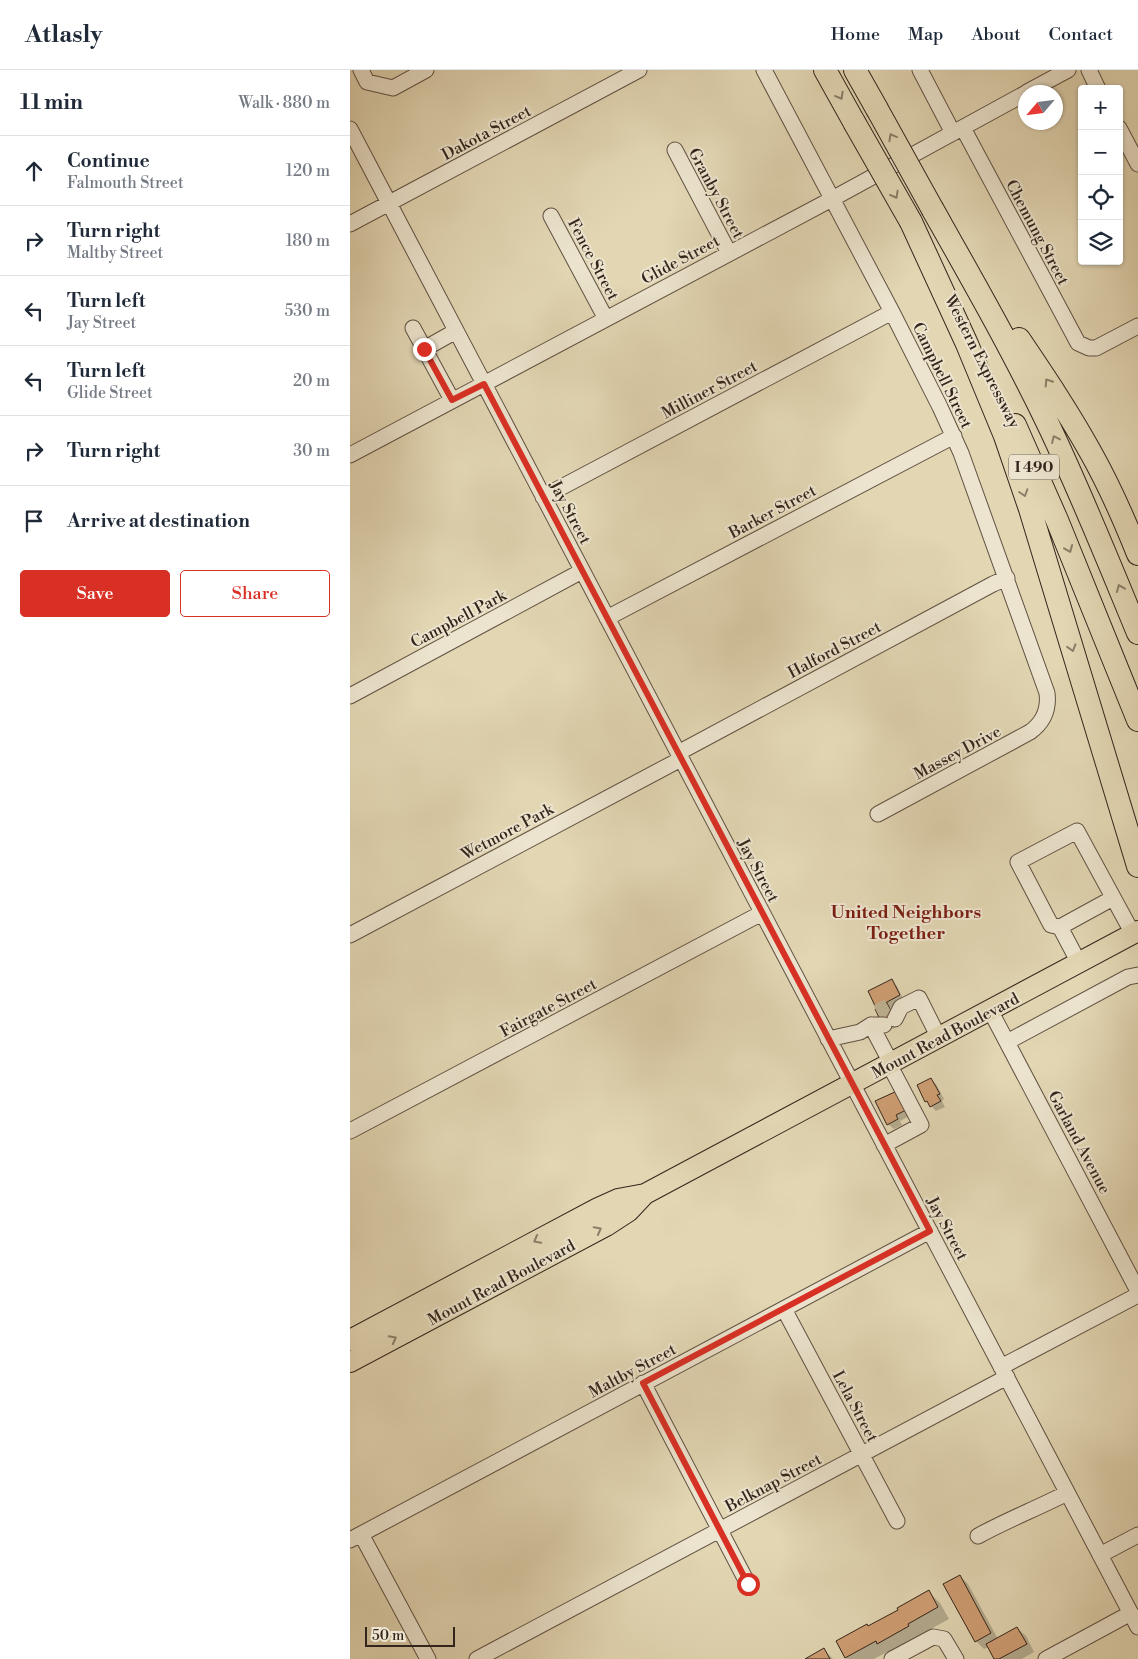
<!DOCTYPE html>
<meta charset="utf-8">
<style>
:root{--surface:#fff;--page:#f6f6f7;--text:#1f2937;--muted:#747a83;--line:#e0e1e3;--accent:#d93025}
body{margin:0;font-family:"Libre Bodoni",serif;background:var(--page);color:var(--text)}
.controls{position:absolute;right:15px;top:15px;display:grid;overflow:hidden;border-radius:5px;box-shadow:0 1px 4px #0004}
.controls button{width:45px;height:45px;display:grid;place-items:center;padding:0;border:0;border-bottom:1px solid var(--line);background:var(--surface);color:var(--text);font:25px sans-serif}
.compass{position:absolute;left:668px;top:15px;width:45px;height:45px;border-radius:50%;background:var(--surface);box-shadow:0 1px 4px #0004;rotate:242deg}
.scale{position:absolute;left:15px;bottom:12px;width:90px;box-sizing:border-box;padding-left:5px;border:2px solid #34251c;border-top:0;font-size:14px;line-height:18px;white-space:nowrap;color:#34251c;-webkit-text-stroke:4px #ece4ce;paint-order:stroke}
.stop{position:absolute;width:15px;height:15px;margin:-11px;border:4px solid #d93025;border-radius:50%;background:#fff}
.stop.end{background:#d93025;border-color:#fff;box-shadow:0 1px 5px #0008}
.list{margin:0;padding:0;list-style:none}
h2{display:flex;justify-content:space-between;align-items:center;height:65px;margin:0;padding:0 20px;font-size:21px}
h2 small{font-size:16px;font-weight:400;color:var(--muted)}
.list li{display:grid;grid-template-columns:32px 1fr auto;gap:15px;align-items:center;box-sizing:border-box;height:70px;padding:0 20px;border-top:1px solid var(--line)}
.list b{display:block;font-size:19px;white-space:nowrap}
.list p{margin:0;font-size:16px;white-space:nowrap;color:var(--muted)}
.list em{font-size:16px;font-style:normal;color:var(--muted)}
.actions{display:flex;gap:10px;padding:15px 20px}
.actions a{flex:1;padding:11px 0;border:1px solid var(--accent);border-radius:5px;text-align:center;font-size:18px;color:var(--accent)}
.actions .main{background:var(--accent);color:#fff}
.icon{flex:none;width:28px;height:28px;fill:none;stroke:currentColor;stroke-width:2;stroke-linecap:round;stroke-linejoin:round}
.map{position:relative;flex:none;width:788px;height:1589px;overflow:hidden}
header{display:flex;align-items:center;gap:30px;box-sizing:border-box;height:70px;padding:0 25px;background:var(--surface);border-bottom:1px solid var(--line)}
header strong{font-size:24px}
nav{display:flex;gap:28px;margin-inline-start:auto;font-size:18px}
main{display:flex}
aside{flex:1;background:var(--surface)}
.map>svg:first-child{display:block}
</style>
<header>
<strong>Atlasly</strong>
<nav><a>Home</a><a>Map</a><a>About</a><a>Contact</a></nav>
</header>
<main>
<aside>
<h2>11 min<small>Walk · 880 m</small></h2>
<ul class="list">
<li><svg class="icon" aria-label="ahead" viewBox="0 0 24 24"><path d="M12 20V5M6 11l6-6 6 6"/></svg><div><b>Continue</b><p>Falmouth Street</p></div><em>120 m</em></li>
<li><svg class="icon" aria-label="right" viewBox="0 0 24 24"><path d="M7 20v-9h11M14 6l5 5-5 5"/></svg><div><b>Turn right</b><p>Maltby Street</p></div><em>180 m</em></li>
<li><svg class="icon" aria-label="left" viewBox="0 0 24 24"><path d="M17 20v-9H6M10 6l-5 5 5 5"/></svg><div><b>Turn left</b><p>Jay Street</p></div><em>530 m</em></li>
<li><svg class="icon" aria-label="left" viewBox="0 0 24 24"><path d="M17 20v-9H6M10 6l-5 5 5 5"/></svg><div><b>Turn left</b><p>Glide Street</p></div><em>20 m</em></li>
<li><svg class="icon" aria-label="right" viewBox="0 0 24 24"><path d="M7 20v-9h11M14 6l5 5-5 5"/></svg><div><b>Turn right</b></div><em>30 m</em></li>
<li><svg class="icon" aria-label="arrive" viewBox="0 0 24 24"><path d="M6 21V4h12l-3 4 3 4H6"/></svg><div><b>Arrive at destination</b></div></li>
</ul>
<div class="actions"><a class="main">Save</a><a>Share</a></div>
</aside>
<div class="map">
<svg width="788" height="1589" viewBox="0 0 788 1589">
<rect width="100%" height="100%" fill="#e2d6b3"/>
<filter id="stains"><feTurbulence type="fractalNoise" baseFrequency=".004" numOctaves="4"/><feColorMatrix values="0 0 0 0 .2 0 0 0 0 .09 0 0 0 0 .02 0 0 0 .5 -.17"/></filter>
<radialGradient id="worn" r=".72"><stop offset=".6" stop-color="#630" stop-opacity="0"/><stop offset="1" stop-color="#630" stop-opacity=".3"/></radialGradient>
<path fill="#0003" d="M541,911L547,916L554,931L540,938L549,956L538,961L527,937Z
M581,1009L586,1014L594,1029L592,1031L595,1037L586,1041L576,1031Z
M547,1023L561,1045L550,1051L552,1055L544,1059L538,1054Z
M610,1506L618,1514L648,1569L667,1558L676,1566L684,1582L672,1589H646L639,1577L634,1579L626,1571Z
M579,1522L590,1533L599,1549L568,1566L569,1568L539,1584L537,1582L524,1589H497L496,1587L550,1540Z
M474,1580L483,1589H457Z"/>
<path fill="#cf9e73" stroke="#34251c" d="M542,909L550,925L526,938L518,921Z
M537,933L547,953L535,960L525,939Z
M581,1008L590,1024L587,1025L591,1031L580,1037L577,1031L575,1032L567,1015Z
M547,1021L556,1040L546,1045L548,1049L537,1055L525,1031Z
M610,1505L641,1563L625,1572L593,1514Z
M579,1520L588,1537L558,1554L559,1556L527,1574L526,1571L495,1588L486,1571L517,1554L518,1556L548,1540L547,1538Z
M667,1557L677,1574L649,1589H644L636,1574Z
M474,1578L480,1589H455Z"/>
<g fill="none" stroke-linecap="round" stroke-linejoin="round">
<path stroke="#bfb395" stroke-width="15" stroke-dasharray="15 8" stroke-linecap="butt" d="M527,942L538,936"/>
<defs>
<path id="minor" d="M11,0L17,12L43,18L76,0
M414,0L542,242L590,337L611,383L697,623C699,639 694,652 680,662L528,744
M570,0L603,63
M739,0L748,19
M677,22L718,0
M613,58L728,273L739,278H746L788,256
M769,58L788,94
M0,59L788,1557
M325,80L379,183
M201,146L256,249
M0,154L289,0
M63,258L102,330
M74,279L106,261
M0,385L482,129L676,23
M193,427L542,242
M257,548L604,366
M0,626L232,501
M328,683L643,514L657,508
M710,857L763,828
M0,865L331,689
M729,893L710,857L701,855L668,792L727,761L783,864
M640,940L788,1221
M545,949L551,937L569,928L589,968
M521,955L541,993
M478,969L510,962L521,955H534
M657,972L778,907L788,905
M0,1061L412,843
M534,1075L571,1055L539,994
M434,1239L547,1451
M651,1297L788,1225
M293,1313L398,1514
M11,1464L78,1589
M628,1466C657,1450 688,1438 717,1423
M0,1470L580,1161
M750,1485L788,1465
M127,1589L657,1307
M542,1589L583,1567L594,1569L606,1589
M696,1589L781,1543"/>
<path id="major" d="M0,1270L248,1138L268,1129L295,1124L788,861
M0,1292L256,1156L279,1141L295,1124"/>
<path id="highway" d="M475,0L504,52
M505,0L527,39
M583,140C623,211 663,281 698,354C731,423 759,493 788,563
M561,152L617,274L655,366L680,439L788,796
M669,269C694,306 719,343 741,383C759,415 774,449 788,484
M665,355L707,450L788,650"/>
</defs>
<use href="#minor" stroke="#605142" stroke-width="17"/>
<use href="#major" stroke="#34251c" stroke-width="22"/>
<use href="#highway" stroke="#34251c" stroke-width="24"/>
<use href="#minor" stroke="#ece4ce" stroke-width="15"/>
<use href="#major" stroke="#e2d6b3" stroke-width="20"/>
<use href="#highway" stroke="#e2d6b3" stroke-width="22"/>
<defs>
<path id="highway-bridge" d="M527,39L583,140
M504,52L561,152"/>
</defs>
<use href="#highway-bridge" stroke="#34251c" stroke-width="24" stroke-linecap="butt"/>
<use href="#highway-bridge" stroke="#e2d6b3" stroke-width="22"/>
</g>
<defs><path id="oneway-chevron" d="M-2-3.5L2.5 0L-2 3.5" fill="none" stroke-width="1.6" stroke-linecap="round" stroke-linejoin="round" transform="scale(1.25)"/></defs>
<g stroke="#8b7e68">
<use href="#oneway-chevron" transform="translate(490 26) rotate(61)"/>
<use href="#oneway-chevron" transform="translate(542 67) rotate(-119)"/>
<use href="#oneway-chevron" transform="translate(545 125) rotate(61)"/>
<use href="#oneway-chevron" transform="translate(698 312) rotate(-123)"/>
<use href="#oneway-chevron" transform="translate(705 369) rotate(-115)"/>
<use href="#oneway-chevron" transform="translate(674 423) rotate(72)"/>
<use href="#oneway-chevron" transform="translate(719 479) rotate(68)"/>
<use href="#oneway-chevron" transform="translate(770 518) rotate(-112)"/>
<use href="#oneway-chevron" transform="translate(722 578) rotate(73)"/>
<use href="#oneway-chevron" transform="translate(248 1160) rotate(-28)"/>
<use href="#oneway-chevron" transform="translate(187 1170) rotate(152)"/>
<use href="#oneway-chevron" transform="translate(43 1269) rotate(-28)"/>
</g>
<g fill="none" stroke-linecap="round" stroke-linejoin="round">
<path stroke="#d93025" stroke-width="6" d="M74,279L102,330L134,314L580,1161L293,1313L398,1514"/>
</g>
<g text-anchor="middle" stroke-width="4" stroke-linejoin="round" paint-order="stroke">
<rect fill="#ece4ce" stroke="#6b5e51" stroke-width="1" x="659" y="384.5" width="50" height="25" rx="4"/>
<g font-size="15" font-weight="bold" fill="#34251c">
<text x="684" y="402">I 490</text>
</g>
<g font-size="16" fill="#34251c" stroke="#ece4ce">
<text transform="translate(136 62) rotate(-28)" y="6">Dakota Street</text>
<text transform="translate(367 123) rotate(62)" y="6">Granby Street</text>
<text transform="translate(688 162) rotate(62)" y="6">Chemung Street</text>
<text transform="translate(244 189) rotate(62)" y="6">Fence Street</text>
<text transform="translate(330 189) rotate(-28)" y="6">Glide Street</text>
<text transform="translate(633 291) rotate(63)" y="6">Western Expressway</text>
<text transform="translate(593 305) rotate(64)" y="6">Campbell Street</text>
<text transform="translate(359 319) rotate(-28)" y="6">Milliner Street</text>
<text transform="translate(422 441) rotate(-28)" y="6">Barker Street</text>
<text transform="translate(221 442) rotate(62)" y="6">Jay Street</text>
<text transform="translate(108 548) rotate(-28)" y="6">Campbell Park</text>
<text transform="translate(484 579) rotate(-28)" y="6">Halford Street</text>
<text transform="translate(607 682) rotate(-28)" y="6">Massey Drive</text>
<text transform="translate(157 761) rotate(-28)" y="6">Wetmore Park</text>
<text transform="translate(409 800) rotate(62)" y="6">Jay Street</text>
<text transform="translate(198 937) rotate(-28)" y="6">Fairgate Street</text>
<text transform="translate(595 965) rotate(-28)" y="6">Mount Read Boulevard</text>
<text transform="translate(730 1072) rotate(62)" y="6">Garland Avenue</text>
<text transform="translate(598 1158) rotate(62)" y="6">Jay Street</text>
<text transform="translate(151 1212) rotate(-28)" y="6">Mount Read Boulevard</text>
<text transform="translate(282 1300) rotate(-28)" y="6">Maltby Street</text>
<text transform="translate(506 1336) rotate(62)" y="6">Lela Street</text>
<text transform="translate(423 1412) rotate(-28)" y="6">Belknap Street</text>
</g>
<g font-size="18" font-weight="bold" fill="#7a1f14" stroke="#ece4ce">
<text x="556" y="848">United Neighbors<tspan x="556" dy="21">Together</tspan></text>
</g>
</g>
<rect width="100%" height="100%" filter="url(#stains)"/>
<rect width="100%" height="100%" fill="url(#worn)"/>
</svg>
<div class="controls">
<button>+</button>
<button>−</button>
<button><svg class="icon" aria-label="locate" viewBox="0 0 24 24"><circle cx="12" cy="12" r="6"/><path d="M12 2v4M12 18v4M2 12h4M18 12h4"/></svg></button>
<button><svg class="icon" aria-label="layers" viewBox="0 0 24 24"><path d="M12 4l9 5-9 5-9-5zM3 14l9 5 9-5"/></svg></button>
</div>
<svg class="compass" viewBox="-18 -18 36 36"><path d="M0-13l5 13h-10z" fill="#e53935"/><path d="M0 13l5-13h-10z" fill="#747a83"/></svg>
<div class="scale">50 m</div>
<div class="stop" style="left:398px;top:1514px"></div>
<div class="stop end" style="left:74px;top:279px"></div>
</div>
</main>
